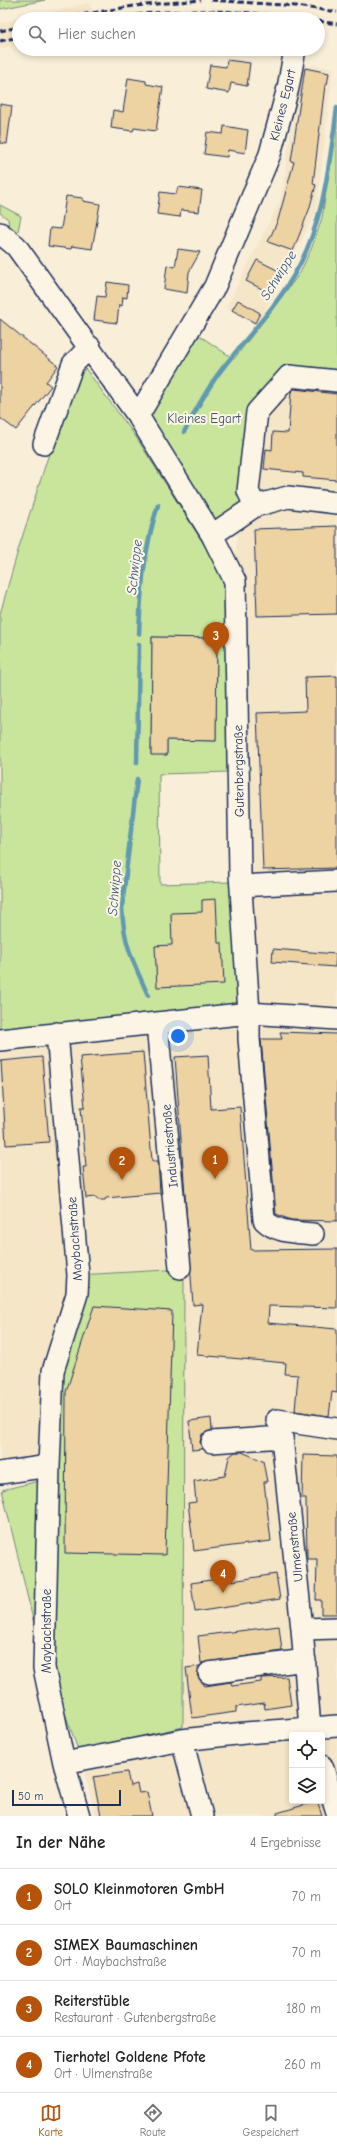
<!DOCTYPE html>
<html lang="de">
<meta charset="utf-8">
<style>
:root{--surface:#fff;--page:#f6f6f6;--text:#222;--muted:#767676;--line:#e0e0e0;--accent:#b45309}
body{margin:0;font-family:"Comic Neue",sans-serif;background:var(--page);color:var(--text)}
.controls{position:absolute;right:12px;bottom:12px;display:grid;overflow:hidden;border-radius:4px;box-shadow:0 2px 6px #0003}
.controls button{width:36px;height:36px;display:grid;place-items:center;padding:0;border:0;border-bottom:1px solid var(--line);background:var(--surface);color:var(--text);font:20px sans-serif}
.scale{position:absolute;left:12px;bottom:10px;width:109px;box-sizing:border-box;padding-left:4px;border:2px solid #1b2f5e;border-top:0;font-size:11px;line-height:14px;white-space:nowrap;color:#1b2f5e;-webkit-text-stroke:3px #fcf5e5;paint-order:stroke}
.you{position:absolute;left:178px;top:1036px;width:14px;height:14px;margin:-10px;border:3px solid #fff;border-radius:50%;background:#1a73e8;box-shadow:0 0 0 6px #1a73e833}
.badge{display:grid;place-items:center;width:26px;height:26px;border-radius:50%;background:var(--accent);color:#fff;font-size:13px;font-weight:700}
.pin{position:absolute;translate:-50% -33px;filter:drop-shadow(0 1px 2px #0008)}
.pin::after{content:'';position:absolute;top:21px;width:14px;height:12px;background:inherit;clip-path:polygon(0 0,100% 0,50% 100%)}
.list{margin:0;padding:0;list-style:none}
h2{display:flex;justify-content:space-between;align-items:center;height:52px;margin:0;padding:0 16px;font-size:17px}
h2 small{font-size:13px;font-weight:400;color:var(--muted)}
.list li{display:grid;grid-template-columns:26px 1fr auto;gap:12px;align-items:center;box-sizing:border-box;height:56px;padding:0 16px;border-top:1px solid var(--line)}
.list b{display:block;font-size:15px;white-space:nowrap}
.list p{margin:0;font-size:13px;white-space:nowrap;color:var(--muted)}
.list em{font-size:13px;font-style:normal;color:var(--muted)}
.icon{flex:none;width:22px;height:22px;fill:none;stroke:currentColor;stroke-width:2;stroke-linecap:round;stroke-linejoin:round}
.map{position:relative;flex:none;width:337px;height:1816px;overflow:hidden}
.search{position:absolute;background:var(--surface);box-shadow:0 2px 6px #0003;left:12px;right:12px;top:12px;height:44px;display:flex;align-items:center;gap:10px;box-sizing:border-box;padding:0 14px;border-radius:22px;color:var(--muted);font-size:15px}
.sheet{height:276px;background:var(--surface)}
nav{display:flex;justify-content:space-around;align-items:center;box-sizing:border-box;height:56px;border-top:1px solid var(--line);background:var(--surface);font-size:11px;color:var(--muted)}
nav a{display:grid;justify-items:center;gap:2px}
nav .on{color:var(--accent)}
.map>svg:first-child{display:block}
</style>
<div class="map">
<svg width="337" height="1816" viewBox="0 0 337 1816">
<rect width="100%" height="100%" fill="#f9eed8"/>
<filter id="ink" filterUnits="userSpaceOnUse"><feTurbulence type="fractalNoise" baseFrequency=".025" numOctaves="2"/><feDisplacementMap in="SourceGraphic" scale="8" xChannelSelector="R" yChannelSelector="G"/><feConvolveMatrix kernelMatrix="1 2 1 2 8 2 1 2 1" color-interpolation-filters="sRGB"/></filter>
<g filter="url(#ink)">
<path fill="#f5e6c8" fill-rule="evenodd" d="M90,3L92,19H19V45L0,49V23Z
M300,65L333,68L316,212L258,326L226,308L281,199Z
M287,373L337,378V1816H96L78,1750L183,1727L184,1269L47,1367L39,1456L0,1464V1030L252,1007L231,587L253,410ZM292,1735H322V1801H292Z"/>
<path fill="#c9e59c" stroke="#728a7d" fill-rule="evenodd" d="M0,0H45L0,9Z
M337,119V378L287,373L253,410L242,506L214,522L147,421L197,334L234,359L300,273L312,247L322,218Z
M0,205L21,216L18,231L10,235L8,219L0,213Z
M85,368L136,437L231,587L252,1007L0,1030V614L19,547L74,376ZM152,637L217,638L216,741L167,740V755L151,754ZM230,772L233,882L160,884L159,774Z
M184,1269L183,1727L78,1750L35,1628L2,1490L39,1481V1456L47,1367L78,1275Z"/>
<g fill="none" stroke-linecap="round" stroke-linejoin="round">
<path stroke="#619ab1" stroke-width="4.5" d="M184,432C196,410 207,388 222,369C246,338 274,309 294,275C324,224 329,165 337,108
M139,634C141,588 144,549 158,505
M137,763L139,644
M137,779L122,907C123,943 134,964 148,995"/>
</g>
<path fill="#edd2a2" stroke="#1b2f5e" d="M227,60L250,63L247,86L231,83L229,93L206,89L210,65L226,67Z
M305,68L329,73L327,85H325L313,184L316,185L309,210L293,251L268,242L278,220L294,162L291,161Z
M128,78L146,81V84L163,87L156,131L134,128L133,131L111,128L113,110L123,112Z
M0,104L12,106L7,144L0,143Z
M224,126L248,130L245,153L228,150L227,157L204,154L207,132L223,134Z
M178,187L202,190L199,212L181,210L180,217L157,214L160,192L176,194Z
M66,196L83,198V201L100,204L92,249L72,246L71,249L48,246L50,228L61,229Z
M178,249L200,252L189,272L187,293L164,289L167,265L175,267Z
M257,260L281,272L270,293L246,281Z
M107,282L128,285L127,298L123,297L122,306L119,305L117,323L94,320L97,296L105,297Z
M238,300L260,313L255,323L232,310Z
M0,319L58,366L46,382L51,386L16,430L0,418Z
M294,389L337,394V480L303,477V473L264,469L266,449L272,450L273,432L288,433L291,392Z
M337,526V614L257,616L254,529Z
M152,637L217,638L216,741L167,740V755H151Z
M337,676V868L263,870L257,713L306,711L305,677Z
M216,899L218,943H222L224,984L157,987L155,946L172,945L171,913L202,912V900Z
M273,949L336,954L335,967L272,962Z
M280,1032L337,1034V1221L291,1220L276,1214L261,1039H282Z
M143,1052L152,1161H158L160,1193L106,1198L105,1200H98L94,1197L86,1198L83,1167H86L81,1107H85L80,1057Z
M208,1055L211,1109L240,1107L251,1250L337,1249V1308L269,1306L268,1323L337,1329V1393L332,1392L329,1416L295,1411L298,1375L285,1374L286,1363L197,1355L202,1304L193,1305L175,1057Z
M42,1057L49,1142L6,1145L1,1061Z
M94,1306L172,1311L165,1555L65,1553L66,1392Z
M211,1418L212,1430L202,1434L200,1442L202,1449L192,1450L189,1421Z
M235,1452H242L263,1461L267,1482H264L271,1541L194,1551L188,1503L196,1502L194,1481L225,1476L229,1457Z
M303,1455L337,1456V1614H321V1600H316L317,1559H307L306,1498H302Z
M276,1574L280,1599L195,1612L191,1583L231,1577L232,1581Z
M279,1626L282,1651L201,1663L198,1636Z
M200,1666L197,1675L205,1686L231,1682L232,1686L261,1682V1678L287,1677L291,1705L265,1709L264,1703L236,1707V1712L192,1718L186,1668Z
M127,1772L130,1786L137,1784L139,1793L147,1792L152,1816H101L93,1777Z
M317,1801L322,1816H277V1813Z"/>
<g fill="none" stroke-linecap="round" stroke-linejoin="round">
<defs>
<path id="minor" d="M0,233L16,246L138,416L212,535L235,581L240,874L249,1013V1038L264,1220C277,1233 296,1232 313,1234
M138,416L215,286L270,154L288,88L295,49
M44,444L73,364L90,347
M255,506L248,491L257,412L289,376L337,381
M212,535L255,506L288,497L337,503
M241,886L337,881
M157,1024L180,1268
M57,1033L78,1275L77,1294L53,1371L49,1466L44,1668L64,1763L79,1816
M0,1040L249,1013L337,1019
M277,1420L337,1429
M212,1442L282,1437L302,1629L310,1728L312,1735
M0,1473L49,1466
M302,1629L337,1628
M209,1673L305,1660
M182,1740L202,1816
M64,1763L182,1740L245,1733L337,1726
M322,1766L337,1813"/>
</defs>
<use href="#minor" stroke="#1b2f5e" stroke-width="24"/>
<use href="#minor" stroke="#fcf5e5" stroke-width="21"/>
<path stroke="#1b2f5e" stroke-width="3" stroke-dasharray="6 3" stroke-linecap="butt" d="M211,0L296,6L337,12
M57,19L134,6L201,0
M110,19C174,7 241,10 306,19
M318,21L337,24
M0,31L19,27
M0,41L19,37"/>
</g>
</g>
<g text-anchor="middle" stroke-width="4" stroke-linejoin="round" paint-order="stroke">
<g font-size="13" fill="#1b2f5e" stroke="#fcf5e5">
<text transform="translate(282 105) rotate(-76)" y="5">Kleines Egart</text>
<text transform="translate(238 771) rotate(-91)" y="5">Gutenbergstraße</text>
<text transform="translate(169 1146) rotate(-95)" y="5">Industriestraße</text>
<text transform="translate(74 1239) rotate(-94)" y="5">Maybachstraße</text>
<text transform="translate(294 1547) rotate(-96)" y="5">Ulmenstraße</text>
<text transform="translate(46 1631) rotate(-90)" y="5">Maybachstraße</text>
</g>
<g font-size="13" fill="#3e536a" stroke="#fcf5e5">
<text x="204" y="423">Kleines Egart</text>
</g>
<g font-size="14" font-style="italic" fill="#32537a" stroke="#fcf5e5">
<text transform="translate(278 275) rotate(-58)" y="5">Schwippe</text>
<text transform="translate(134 567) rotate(-84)" y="5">Schwippe</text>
<text transform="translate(114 888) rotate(-86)" y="5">Schwippe</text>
</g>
</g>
</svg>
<div class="controls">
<button><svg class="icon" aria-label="locate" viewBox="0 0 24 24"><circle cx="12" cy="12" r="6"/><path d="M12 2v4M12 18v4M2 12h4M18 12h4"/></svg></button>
<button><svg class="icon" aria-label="layers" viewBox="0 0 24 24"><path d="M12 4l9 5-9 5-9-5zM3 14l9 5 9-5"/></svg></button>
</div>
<div class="scale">50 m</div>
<div class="you"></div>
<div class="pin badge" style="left:215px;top:1179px">1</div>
<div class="pin badge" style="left:122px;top:1180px">2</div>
<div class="pin badge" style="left:216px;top:655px">3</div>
<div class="pin badge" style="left:223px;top:1593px">4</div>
<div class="search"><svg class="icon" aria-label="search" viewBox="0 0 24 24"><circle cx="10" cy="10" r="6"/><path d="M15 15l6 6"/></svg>Hier suchen</div>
</div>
<section class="sheet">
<h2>In der Nähe<small>4 Ergebnisse</small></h2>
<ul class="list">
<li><span class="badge">1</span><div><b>SOLO Kleinmotoren GmbH</b><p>Ort</p></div><em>70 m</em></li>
<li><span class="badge">2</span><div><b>SIMEX Baumaschinen</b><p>Ort · Maybachstraße</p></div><em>70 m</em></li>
<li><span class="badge">3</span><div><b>Reiterstüble</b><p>Restaurant · Gutenbergstraße</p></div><em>180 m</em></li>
<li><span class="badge">4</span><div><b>Tierhotel Goldene Pfote</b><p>Ort · Ulmenstraße</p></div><em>260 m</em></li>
</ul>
</section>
<nav>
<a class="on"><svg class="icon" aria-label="map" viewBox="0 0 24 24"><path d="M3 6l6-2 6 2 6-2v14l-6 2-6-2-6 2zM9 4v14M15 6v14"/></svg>Karte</a>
<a><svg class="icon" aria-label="directions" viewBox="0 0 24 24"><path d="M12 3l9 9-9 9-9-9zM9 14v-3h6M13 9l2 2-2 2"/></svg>Route</a>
<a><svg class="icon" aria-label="saved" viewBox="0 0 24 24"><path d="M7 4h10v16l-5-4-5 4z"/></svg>Gespeichert</a>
</nav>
